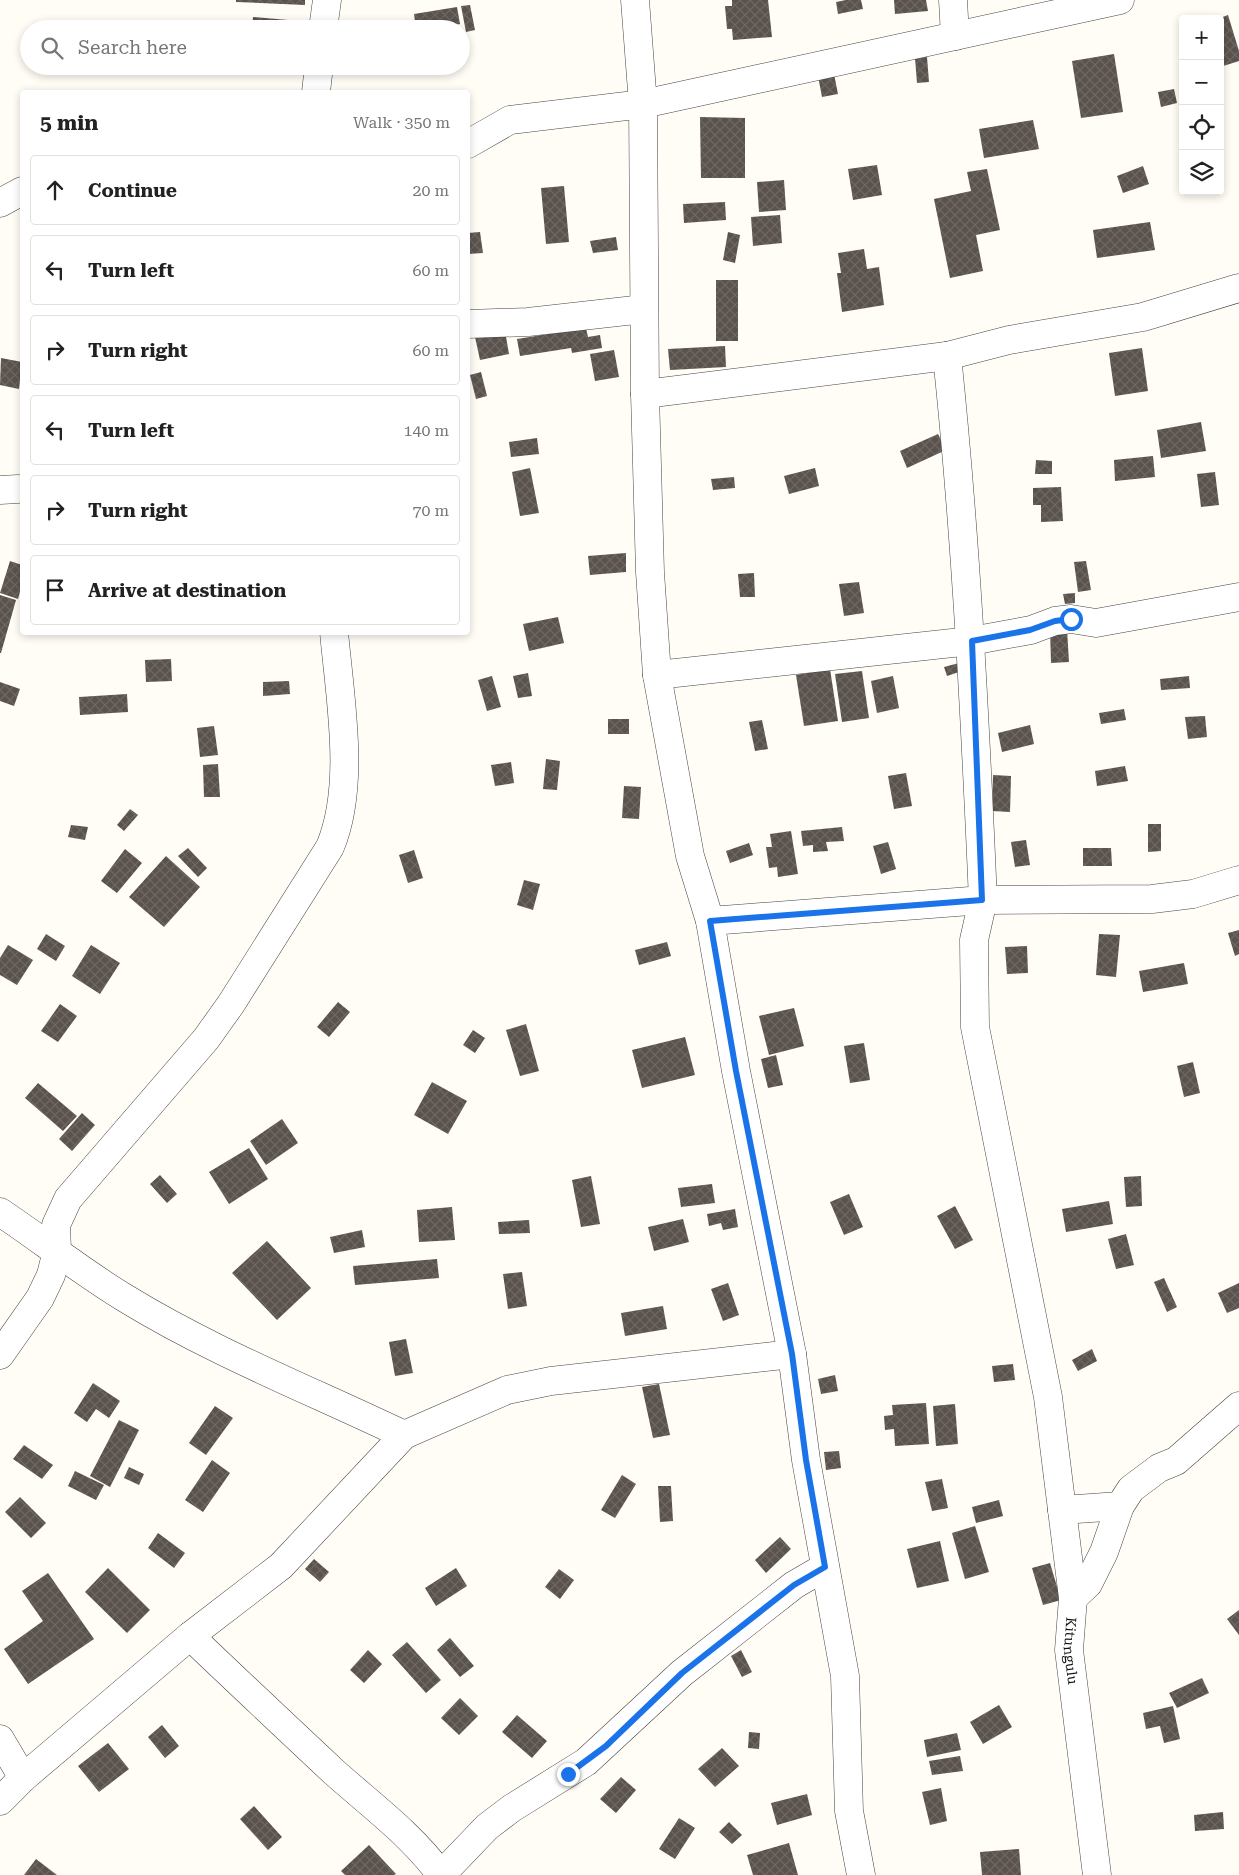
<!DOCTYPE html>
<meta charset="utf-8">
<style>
:root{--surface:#fff;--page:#f2f2f2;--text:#222;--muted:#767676;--line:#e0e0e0}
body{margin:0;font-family:"Roboto Serif",serif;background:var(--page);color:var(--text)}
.controls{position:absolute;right:15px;top:15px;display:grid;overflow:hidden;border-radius:5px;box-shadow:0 2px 8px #0003}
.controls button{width:45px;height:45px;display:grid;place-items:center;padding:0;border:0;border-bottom:1px solid var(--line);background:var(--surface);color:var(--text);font:25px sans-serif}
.stop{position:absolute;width:15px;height:15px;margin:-11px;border:4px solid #1a73e8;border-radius:50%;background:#fff}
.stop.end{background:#1a73e8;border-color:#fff;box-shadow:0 1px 5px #0008}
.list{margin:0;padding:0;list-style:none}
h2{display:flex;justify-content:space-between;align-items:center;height:65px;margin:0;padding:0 20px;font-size:21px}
h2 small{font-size:16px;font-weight:400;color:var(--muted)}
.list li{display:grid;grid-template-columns:32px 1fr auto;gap:15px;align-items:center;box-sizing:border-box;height:70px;margin:0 10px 10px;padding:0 10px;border:1px solid var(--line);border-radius:5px}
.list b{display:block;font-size:19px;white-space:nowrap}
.list em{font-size:16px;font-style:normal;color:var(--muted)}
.icon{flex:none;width:28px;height:28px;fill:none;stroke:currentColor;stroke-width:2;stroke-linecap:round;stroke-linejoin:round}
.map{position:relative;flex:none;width:1239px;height:1875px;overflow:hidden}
.search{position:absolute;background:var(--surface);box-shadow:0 2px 8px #0003;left:20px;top:20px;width:450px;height:55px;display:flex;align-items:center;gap:12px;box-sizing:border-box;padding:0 18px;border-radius:28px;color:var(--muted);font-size:19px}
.panel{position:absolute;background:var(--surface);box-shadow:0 2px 8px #0003;left:20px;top:90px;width:450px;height:545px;border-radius:5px}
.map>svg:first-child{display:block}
</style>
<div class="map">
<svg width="1239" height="1875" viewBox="0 0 1239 1875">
<defs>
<pattern id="building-cross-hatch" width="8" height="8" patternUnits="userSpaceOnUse" patternTransform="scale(1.25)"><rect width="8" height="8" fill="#5a524d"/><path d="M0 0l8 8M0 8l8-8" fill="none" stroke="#6d6662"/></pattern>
</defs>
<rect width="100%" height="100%" fill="#fffdf5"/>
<path fill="url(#building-cross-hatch)" d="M236,0H305V5L236,2Z
M732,0H768L772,37L733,40L732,29H727L725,6H732Z
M846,0H861L863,9L838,14L836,2Z
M894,0H926L928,11L895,14Z
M470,5L475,30L466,32L461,6Z
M457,7L460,24L435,29H416L414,14Z
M1228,15L1239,51V61L1220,67V18Z
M253,17L288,20L287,29H252Z
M1114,54L1123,112L1081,118L1072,61Z
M927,57L929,82L917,83L915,58Z
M834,74L838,94L822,97L818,76Z
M1174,89L1177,103L1161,107L1158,92Z
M700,117L745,118V178H701Z
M1033,120L1039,149L984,158L979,129Z
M877,165L882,195L853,200L848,169Z
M1143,166L1149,184L1123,193L1117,176Z
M987,169L1000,230L976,235L983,271L950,278L934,199L971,191L967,172Z
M784,180L786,210L759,212L757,182Z
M564,186L569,242L546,244L541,188Z
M725,202L726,220L684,223L683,204Z
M780,215L782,243L753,246L751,217Z
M1150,222L1155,250L1097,258L1093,230Z
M480,232L483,253L468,254V233Z
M728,232L740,235L735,263L723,260Z
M616,237L618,250L593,253L590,241Z
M864,249L867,269L879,267L884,305L842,312L837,273H841L838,253Z
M716,280H738V341H716Z
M586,328L588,337L600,335L602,348L572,353L571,348L520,356L517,339Z
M505,331L509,354L480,360L475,337Z
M725,346L726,367L670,370L668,349Z
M1142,348L1148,391L1115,396L1109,353Z
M614,350L619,377L595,381L590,354Z
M1,358L22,362L19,389L0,385Z
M481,372L487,396L476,399L470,375Z
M1201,422L1206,451L1161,458L1157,430Z
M938,434L946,450L907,468L900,451Z
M537,438L539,454L511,457L509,442Z
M1153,456L1155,477L1115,481L1114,460Z
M1036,460L1052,461V474H1035Z
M530,468L539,513L520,516L512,472Z
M815,468L819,486L789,494L784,476Z
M1215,472L1219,505L1201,507L1197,474Z
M734,477L735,488L713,490L711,479Z
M1061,487L1063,521L1041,522V505H1033V488Z
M626,553V572L590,575L588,556Z
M10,561L22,565V584L18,599L0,593Z
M1086,561L1091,590L1078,592L1074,562Z
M754,573L755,597H740L738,574Z
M859,582L864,613L844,616L839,584Z
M1075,593V603L1065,604L1063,594Z
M0,595L16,600L1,653H0Z
M558,617L564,643L529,651L523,624Z
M1067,629L1069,662L1051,663L1050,630Z
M171,659L172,681L146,682L145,660Z
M959,663L962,671L947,676L944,667Z
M830,669L838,721L804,726L796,675Z
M862,671L869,718L842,722L835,674Z
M528,673L532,696L518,698L513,676Z
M492,676L501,707L487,711L478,680Z
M893,676L899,708L877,713L871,681Z
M1189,676L1190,688L1161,690L1160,679Z
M289,681L290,694L263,696V682Z
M0,682L20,689L14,706L0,701Z
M127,694L128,712L80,715L79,697Z
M1124,709L1126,720L1101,724L1099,713Z
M1205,716L1207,737L1188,739L1185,717Z
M608,719H629V734H608Z
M762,720L768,749L755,751L749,722Z
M1030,725L1034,744L1002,752L998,733Z
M214,726L218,755L200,757L197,728Z
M546,759L560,761L557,790L543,789Z
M511,762L514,783L495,786L491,765Z
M218,764L220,797H204L203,765Z
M1125,766L1128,781L1097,786L1095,771Z
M906,773L912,806L894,809L888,776Z
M993,775L1011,776L1010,812L992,811Z
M624,786L641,787L639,819L622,818Z
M130,809L138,815L124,831L117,825Z
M1148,824H1161V851L1148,852Z
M71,825L88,827L85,840L68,837Z
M842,827L844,841L826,842L828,851L813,852V845L803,846L801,831Z
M791,831L798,874L778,877L777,867L769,868L766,847H772L770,834Z
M1026,840L1030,865L1015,867L1011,842Z
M888,842L896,869L881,874L873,846Z
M749,843L753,855L730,863L726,851Z
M188,848L207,868L198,877L178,856Z
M1083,848H1111L1112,866H1083Z
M125,849L142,863L117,893L101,881Z
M414,850L423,878L408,883L399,855Z
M166,856L200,887L164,927L129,897Z
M524,880L540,884L533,910L517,905Z
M1239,930V954L1235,956L1228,933Z
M46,934L65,946L56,961L37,949Z
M1099,934L1120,935L1116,977L1096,975Z
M667,942L671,956L639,965L635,950Z
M8,945L33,960L17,985L0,975V958Z
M91,945L120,963L100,994L72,976Z
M1027,946L1028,973L1007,974L1005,947Z
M1184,963L1188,984L1143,992L1139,971Z
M338,1002L350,1012L329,1037L317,1027Z
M60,1004L77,1016L58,1042L41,1031Z
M794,1008L804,1046L769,1055L759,1016Z
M526,1024L539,1071L520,1076L506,1030Z
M473,1030L485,1038L475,1053L463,1045Z
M685,1037L695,1075L642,1088L632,1050Z
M864,1043L870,1080L850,1083L844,1046Z
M776,1055L783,1085L768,1088L761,1059Z
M1193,1062L1200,1093L1184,1097L1177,1066Z
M432,1082L467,1101L448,1134L414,1115Z
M38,1083L77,1116L63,1131L25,1098Z
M82,1113L95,1125L72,1151L59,1139Z
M282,1119L298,1143L266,1165L250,1141Z
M249,1148L268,1179L229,1204L209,1172Z
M160,1175L177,1194L167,1203L150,1184Z
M591,1176L600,1224L581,1227L572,1180Z
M1141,1176L1142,1206L1126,1207L1124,1177Z
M712,1184L715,1203L681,1207L678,1188Z
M849,1194L863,1227L844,1235L830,1202Z
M1109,1201L1113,1224L1066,1232L1062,1209Z
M955,1206L973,1240L955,1249L937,1216Z
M452,1207L455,1240L419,1242L417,1210Z
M735,1209L738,1227L723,1230L721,1223L709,1226L707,1214Z
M683,1219L689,1242L654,1251L648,1227Z
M529,1220L530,1233L499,1234L498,1222Z
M362,1230L365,1247L334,1253L330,1237Z
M1126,1234L1134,1265L1116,1269L1108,1239Z
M267,1241L311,1288L277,1320L232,1273Z
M437,1259L439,1278L355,1285L353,1266Z
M522,1272L527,1306L508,1309L503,1274Z
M1164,1278L1177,1307L1167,1312L1154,1282Z
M728,1283L739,1315L723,1321L711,1289Z
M1239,1283V1308L1227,1313L1218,1293Z
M663,1306L667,1329L625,1336L621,1313Z
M406,1339L413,1373L395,1376L389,1342Z
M1092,1349L1097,1361L1078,1371L1072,1360Z
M1013,1364L1015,1380L994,1382L992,1366Z
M835,1375L838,1391L821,1394L818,1379Z
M93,1383L120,1401L109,1418L96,1409L87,1422L74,1413Z
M659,1384L670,1435L653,1438L642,1387Z
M926,1403L929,1444L895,1446L894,1429L885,1430L884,1416L893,1415L892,1405Z
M955,1404L958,1444L936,1446L933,1406Z
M215,1406L233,1418L206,1455L189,1443Z
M119,1420L139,1430L110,1487L90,1476Z
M24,1445L53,1465L42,1479L13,1459Z
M839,1451L841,1468L826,1470L824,1452Z
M212,1460L230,1473L203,1512L185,1500Z
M129,1467L144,1474L139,1485L124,1478Z
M75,1471L104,1485L96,1500L68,1486Z
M622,1475L636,1484L615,1518L601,1510Z
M942,1479L948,1508L932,1511L925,1482Z
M658,1486H671L673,1521L660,1522Z
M20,1497L46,1523L31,1538L5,1512Z
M999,1500L1003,1516L976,1523L972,1507Z
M975,1526L989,1572L965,1579L952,1533Z
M158,1533L185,1553L174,1568L148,1548Z
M780,1537L791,1549L766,1573L755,1560Z
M940,1541L949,1581L917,1588L907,1549Z
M314,1559L329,1572L320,1582L305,1569Z
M1050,1563L1061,1600L1043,1605L1032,1568Z
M108,1568L150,1610L127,1633L85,1592Z
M456,1568L467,1586L436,1606L425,1588Z
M559,1569L574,1580L560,1599L545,1587Z
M48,1573L94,1639L28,1684L4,1649L43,1621L22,1591Z
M1239,1610V1635L1227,1619Z
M450,1638L474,1666L460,1677L437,1650Z
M407,1642L441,1680L426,1693L392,1655Z
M368,1650L382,1664L364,1683L350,1670Z
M741,1650L752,1672L742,1677L731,1656Z
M1202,1678L1209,1693L1177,1708L1169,1693Z
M460,1698L478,1716L459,1735L441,1718Z
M999,1705L1012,1727L983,1744L970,1722Z
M1173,1706L1180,1739L1164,1743L1160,1726L1146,1729L1143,1713Z
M517,1715L547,1741L532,1758L502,1732Z
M162,1725L179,1746L165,1758L148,1737Z
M749,1732L760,1733L759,1749L748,1748Z
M957,1733L961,1750L927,1757L924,1740Z
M108,1743L129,1769L99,1792L78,1766Z
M722,1748L739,1766L715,1787L698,1769Z
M960,1756L963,1771L932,1775L929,1761Z
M621,1777L636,1790L616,1813L600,1799Z
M941,1788L947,1821L930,1825L922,1792Z
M807,1794L812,1815L777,1825L771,1803Z
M254,1806L282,1837L268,1850L240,1819Z
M1223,1812L1224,1829L1195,1831L1194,1815Z
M679,1818L695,1828L675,1859L659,1849Z
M729,1822L742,1835L732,1844L719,1832Z
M789,1843L798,1875H753L747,1855Z
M369,1845L396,1874L394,1875H345L341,1871Z
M1019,1849L1021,1875H982L980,1852Z
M36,1859L57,1875H24Z"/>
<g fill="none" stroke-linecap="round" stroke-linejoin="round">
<defs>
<g id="minor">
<path d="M635,0L643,104L645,394L650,572L657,675L690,856L710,921L736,1071L792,1354L806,1460L845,1676L849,1811L861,1875"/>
<path d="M953,0L955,36"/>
<path d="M323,29L327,0"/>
<path d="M316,92L319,66"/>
<path d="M468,144L510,120L643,104L1120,0"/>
<path d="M0,203L22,191"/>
<path d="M468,324L528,322L644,309"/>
<path id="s1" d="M947,356C966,537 975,718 983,900L974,940L975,1027L1048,1397L1073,1598L1069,1650L1097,1875"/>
<path d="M645,394L947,356L1009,340L1143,317L1239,288"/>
<path d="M0,490L18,489"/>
<path d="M657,675L971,641L1031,630L1055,621L1071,619L1096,623L1239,597"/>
<path d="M710,921L983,900L1152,899L1193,894L1239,880"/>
<path d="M0,1212C42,1240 82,1272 125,1298C213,1352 310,1390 404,1435"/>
<path d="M0,1355L40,1298L51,1275L57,1251L56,1225L68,1199L206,1039L231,1004L330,847C356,785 340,699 334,632"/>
<path d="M1062,1510L1120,1506"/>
<path d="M1073,1598L1088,1584L1104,1552L1120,1506L1131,1489L1159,1468L1176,1461L1239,1406"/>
<path d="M190,1636C238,1682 286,1727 334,1772C371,1805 412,1835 441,1875"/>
<path d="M0,1739L23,1778"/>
<path d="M0,1801L23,1778L190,1636L281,1566L404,1435L507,1390L551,1381L792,1354"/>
<path d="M441,1875L487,1827L512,1808L586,1762L682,1673L794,1585L825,1567"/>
</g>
</defs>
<use href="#minor" stroke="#444" stroke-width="29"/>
<use href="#minor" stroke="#fff" stroke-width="28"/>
</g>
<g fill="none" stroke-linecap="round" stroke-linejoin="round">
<path stroke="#1a73e8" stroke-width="6" d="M568,1774L606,1746L682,1673L794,1585L825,1567L806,1460L792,1354L736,1071L710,921L982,900L972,641L1030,630L1055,621L1071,619"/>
</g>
<g text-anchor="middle" stroke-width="5" stroke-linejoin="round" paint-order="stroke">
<g font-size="14" fill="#111" stroke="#fff">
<text dy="5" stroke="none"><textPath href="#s1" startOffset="1306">Kitungulu</textPath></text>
</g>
</g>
</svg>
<div class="controls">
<button>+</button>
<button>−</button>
<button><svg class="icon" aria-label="locate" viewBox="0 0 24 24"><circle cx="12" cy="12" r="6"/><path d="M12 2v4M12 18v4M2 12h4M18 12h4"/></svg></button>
<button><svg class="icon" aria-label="layers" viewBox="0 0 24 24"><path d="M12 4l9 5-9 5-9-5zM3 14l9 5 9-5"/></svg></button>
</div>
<div class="stop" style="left:1071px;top:619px"></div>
<div class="stop end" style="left:568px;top:1774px"></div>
<div class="search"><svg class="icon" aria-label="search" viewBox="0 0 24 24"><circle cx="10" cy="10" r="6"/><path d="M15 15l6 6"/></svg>Search here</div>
<section class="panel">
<h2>5 min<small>Walk · 350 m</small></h2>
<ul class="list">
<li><svg class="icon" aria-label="ahead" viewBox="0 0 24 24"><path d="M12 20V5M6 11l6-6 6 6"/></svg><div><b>Continue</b></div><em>20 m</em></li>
<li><svg class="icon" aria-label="left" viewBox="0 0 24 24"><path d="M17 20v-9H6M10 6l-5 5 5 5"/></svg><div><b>Turn left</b></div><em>60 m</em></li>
<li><svg class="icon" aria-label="right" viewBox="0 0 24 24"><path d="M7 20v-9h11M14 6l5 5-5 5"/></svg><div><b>Turn right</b></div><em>60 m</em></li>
<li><svg class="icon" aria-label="left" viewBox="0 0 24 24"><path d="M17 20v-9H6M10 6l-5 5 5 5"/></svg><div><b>Turn left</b></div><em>140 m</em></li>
<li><svg class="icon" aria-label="right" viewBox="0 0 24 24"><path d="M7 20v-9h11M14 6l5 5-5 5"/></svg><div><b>Turn right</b></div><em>70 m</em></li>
<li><svg class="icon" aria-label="arrive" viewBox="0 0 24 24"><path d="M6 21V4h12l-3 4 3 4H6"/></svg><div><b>Arrive at destination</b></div></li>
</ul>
</section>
</div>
